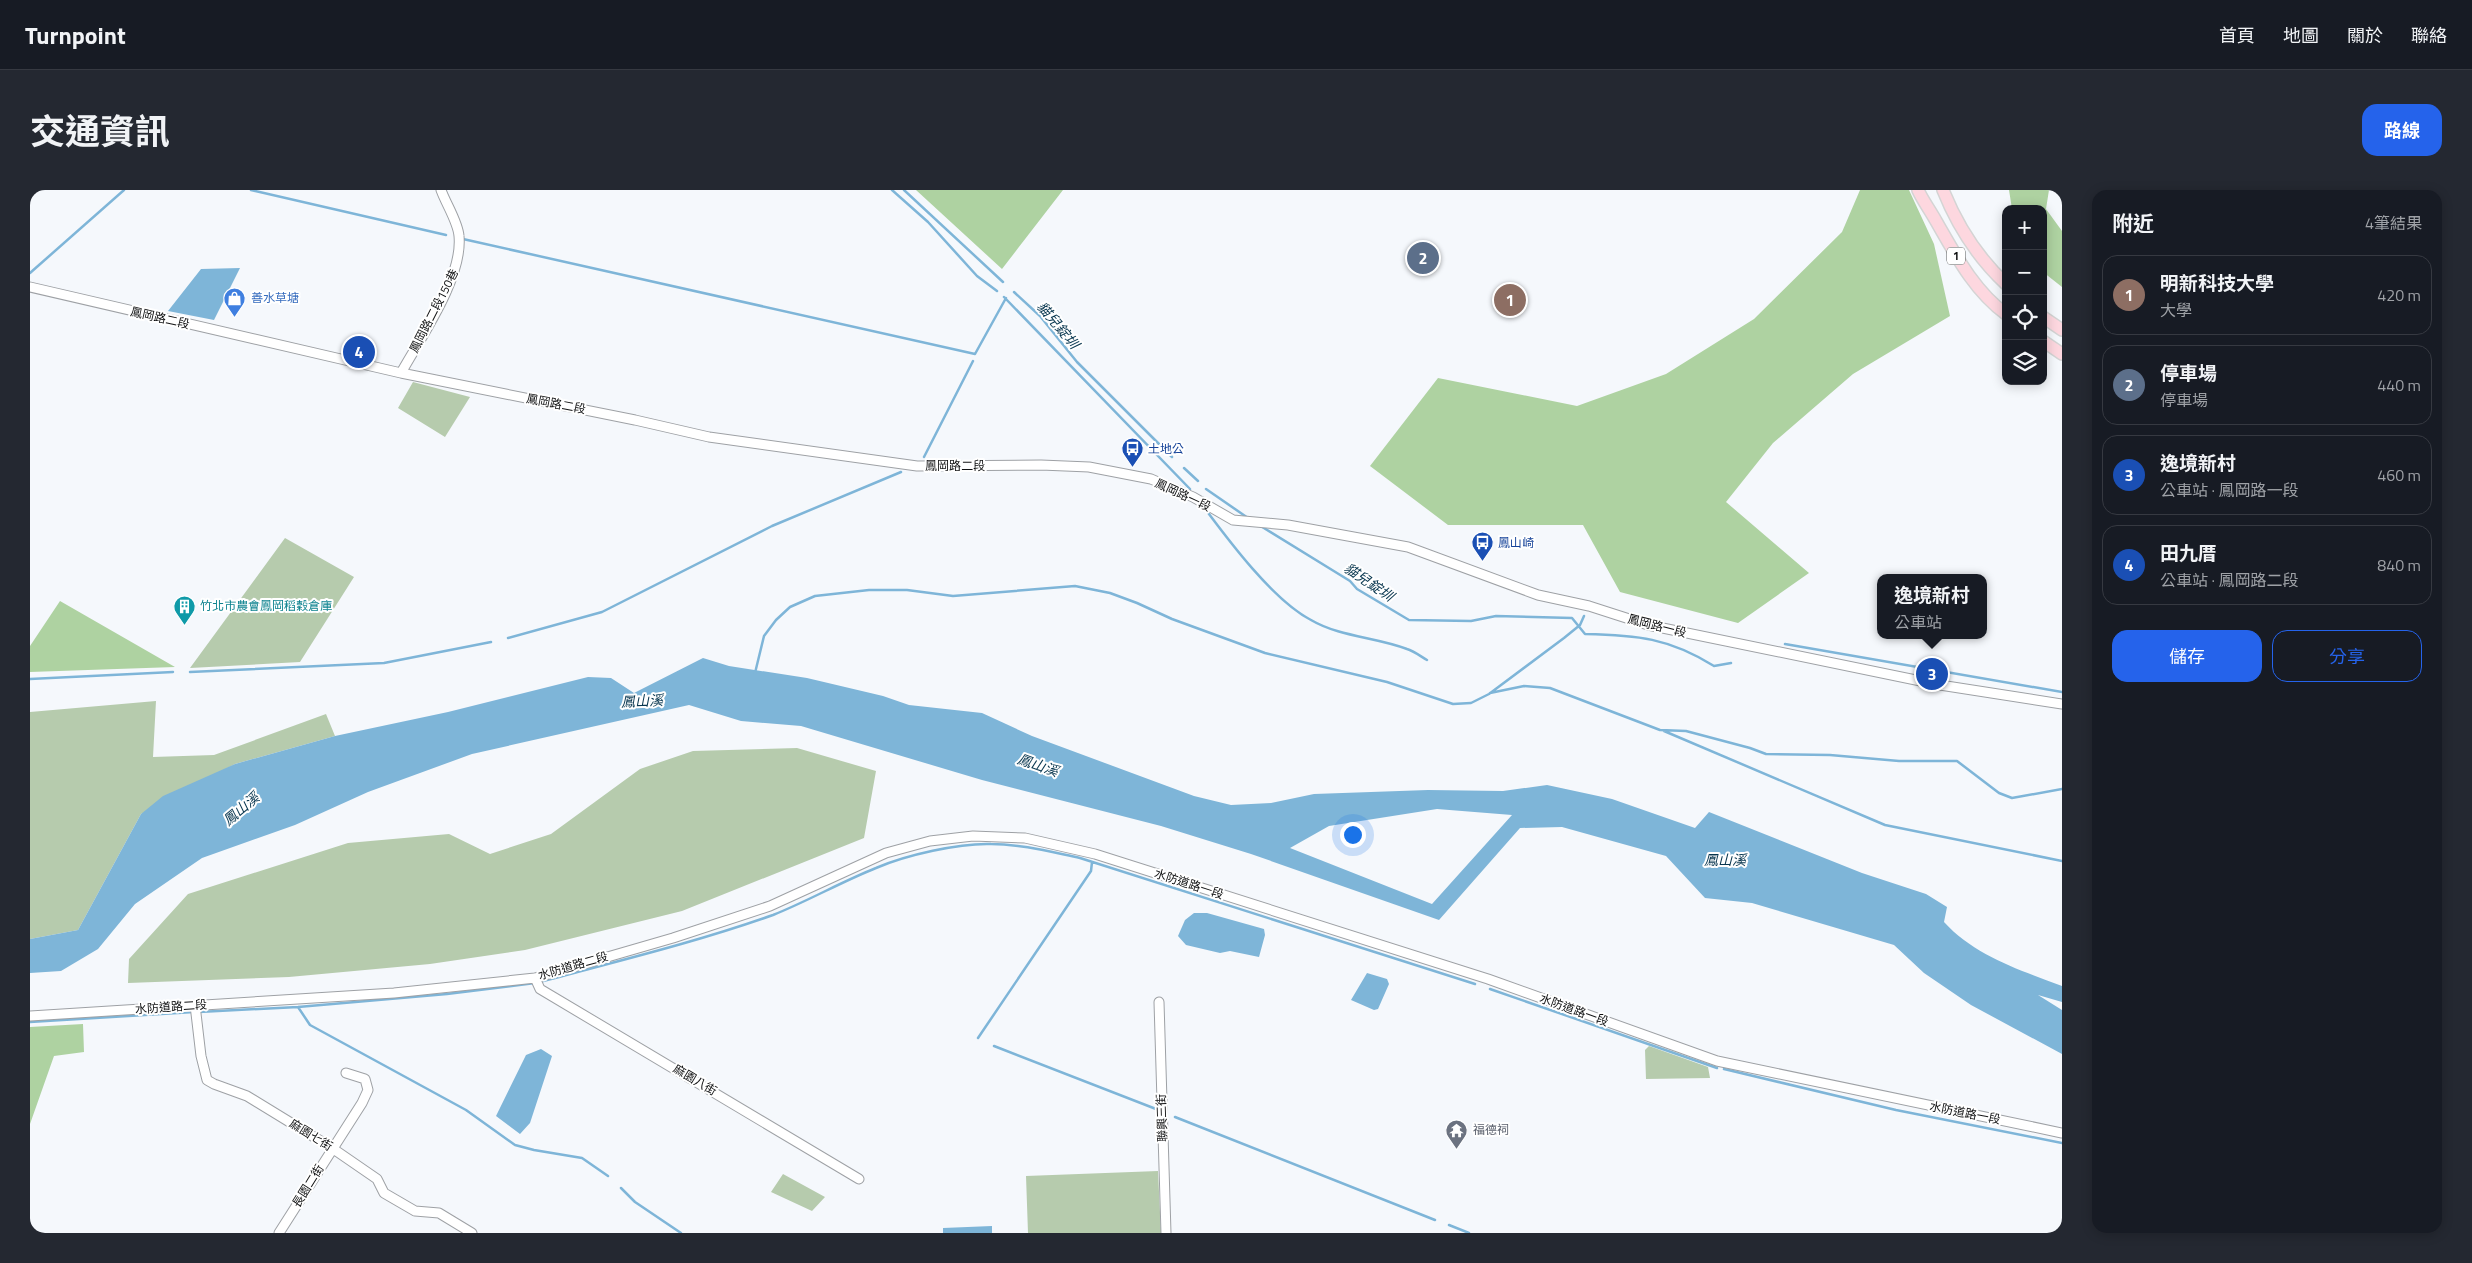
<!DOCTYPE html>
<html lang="zh-TW">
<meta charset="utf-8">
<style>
:root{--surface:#171b24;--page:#242831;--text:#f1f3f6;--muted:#9ea1a6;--line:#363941;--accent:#2563eb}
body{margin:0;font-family:"Titillium Web","Noto Sans TC",sans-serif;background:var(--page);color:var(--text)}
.controls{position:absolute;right:15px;top:15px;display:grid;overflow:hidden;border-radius:10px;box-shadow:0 2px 12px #0003}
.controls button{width:45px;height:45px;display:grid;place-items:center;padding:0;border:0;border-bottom:1px solid var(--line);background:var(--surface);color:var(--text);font:25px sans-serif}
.you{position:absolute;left:1322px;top:644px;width:18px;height:18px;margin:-12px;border:4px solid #fff;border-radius:50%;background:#1a73e8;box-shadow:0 0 0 8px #1a73e833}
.badge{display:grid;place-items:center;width:32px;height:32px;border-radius:50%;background:var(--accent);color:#fff;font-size:16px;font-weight:700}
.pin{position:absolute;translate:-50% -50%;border:2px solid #fff;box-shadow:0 1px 5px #0006}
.popup{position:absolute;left:1847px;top:384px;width:110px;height:65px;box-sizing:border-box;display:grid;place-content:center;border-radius:10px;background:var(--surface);filter:drop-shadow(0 1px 4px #0005);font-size:16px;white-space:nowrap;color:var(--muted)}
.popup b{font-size:19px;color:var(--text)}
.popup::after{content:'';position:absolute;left:50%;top:100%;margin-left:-10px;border:10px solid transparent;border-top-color:var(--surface)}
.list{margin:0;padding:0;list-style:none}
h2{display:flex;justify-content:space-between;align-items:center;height:65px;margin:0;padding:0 20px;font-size:21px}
h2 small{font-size:16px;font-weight:400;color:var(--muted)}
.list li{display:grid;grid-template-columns:32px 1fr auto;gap:15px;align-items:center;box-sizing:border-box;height:80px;margin:0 10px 10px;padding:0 10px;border:1px solid var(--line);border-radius:15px}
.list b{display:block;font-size:19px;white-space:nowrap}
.list p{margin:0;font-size:16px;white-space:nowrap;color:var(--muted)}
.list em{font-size:16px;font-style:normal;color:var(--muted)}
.actions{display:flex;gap:10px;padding:15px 20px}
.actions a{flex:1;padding:11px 0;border:1px solid var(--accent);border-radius:15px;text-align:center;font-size:18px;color:var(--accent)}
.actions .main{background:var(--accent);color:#fff}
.icon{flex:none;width:28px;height:28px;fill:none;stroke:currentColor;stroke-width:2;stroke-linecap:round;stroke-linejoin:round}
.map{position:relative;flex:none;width:2032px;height:1043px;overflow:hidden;border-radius:15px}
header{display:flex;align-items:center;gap:30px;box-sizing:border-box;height:70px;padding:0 25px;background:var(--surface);border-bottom:1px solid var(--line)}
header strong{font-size:24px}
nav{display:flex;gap:28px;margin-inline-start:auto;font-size:18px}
.intro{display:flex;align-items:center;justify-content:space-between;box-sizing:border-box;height:120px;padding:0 30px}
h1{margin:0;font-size:35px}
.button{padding:12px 22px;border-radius:15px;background:var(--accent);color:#fff;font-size:18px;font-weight:700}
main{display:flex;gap:30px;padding:0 30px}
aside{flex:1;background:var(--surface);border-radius:15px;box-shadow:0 2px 12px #0003}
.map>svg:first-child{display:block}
</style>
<header>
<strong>Turnpoint</strong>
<nav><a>首頁</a><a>地圖</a><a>關於</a><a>聯絡</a></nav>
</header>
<div class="intro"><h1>交通資訊</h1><a class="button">路線</a></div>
<main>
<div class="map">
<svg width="2032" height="1043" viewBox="0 0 2032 1043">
<rect width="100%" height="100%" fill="#f5f8fc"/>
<path fill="#b6cbad" d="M383,192L440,207L415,247L368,218Z
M255,348L324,387L270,472L160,478Z
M126,511L123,567L184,565L296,524L305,546L205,574L111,624L48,740L0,749V522Z
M767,558L846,581L834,648L652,721L495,760L400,774L259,787L98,793L99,769L158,704L318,653L419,644L460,664L521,644L610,579L663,561Z
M1619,856L1678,877L1680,888L1616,889L1615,860Z
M1128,981L1131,1043H998L996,986Z
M753,984L795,1007L782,1021L741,1002Z"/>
<path fill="#aed2a1" d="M886,0H1033L972,79Z
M1830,0H1879L1904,54L1920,126L1823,184L1743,253L1696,312L1779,383L1708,433L1590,402L1553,335H1418L1340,276L1408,188L1547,216L1636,184L1724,129L1812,42Z
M1979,0H2019L2016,19L2032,41V97L2013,82V19H1982Z
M30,411L145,477L0,482V456Z
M53,834L54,862L24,866L0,934V837Z"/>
<path fill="#7eb5d8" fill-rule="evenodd" d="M210,78L184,130L138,121L171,79Z
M673,468L699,476L777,488L853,506L879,515L952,523L1002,546L1164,606L1201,615L1241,613L1284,604L1398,600L1473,601L1517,595L1582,609L1665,638L1679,622L1832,683L1896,704L1917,717L1914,732C1945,766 1990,780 2032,796V812L2008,805L2032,820V864L1941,815L1894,783L1864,755L1722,713L1675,708L1636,666L1532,637L1490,638L1409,730L1221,664L1131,636L952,590L771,536L711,531L659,515L442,564L338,602L265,635L172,668L105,714L68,759L31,781L0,783V749L48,740L111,624L133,606L205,574L305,546L418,522L558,487L581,488L604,503ZM1407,619L1482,625L1402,714L1260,658L1299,636Z
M1164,723H1177L1234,739L1235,745L1229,767L1200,761L1190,763L1156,755L1148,746L1155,730Z
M1337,783L1357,789L1359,794L1348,819L1344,820L1321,810Z
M511,859L522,866L500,933L490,944L466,926L496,865Z
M962,1036V1043H913V1038Z"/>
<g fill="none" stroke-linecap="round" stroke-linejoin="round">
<path stroke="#7eb5d8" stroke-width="2.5" d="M221,0L416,45
M862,0L898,32L947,86L967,101
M874,0L973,92
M433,49L945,164L976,108
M0,83L94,0
M984,102L1010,126L1047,172L1142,267
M974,107L1160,299
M894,267L943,171
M1154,278L1168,291
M1176,299L1218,328
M1173,316C1199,351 1243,410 1281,430C1310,447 1346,447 1377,459C1384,461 1390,466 1397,470
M1229,335L1320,391L1327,399L1379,430L1441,431L1466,426L1542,428L1555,444C1607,445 1639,448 1684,476L1701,473
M478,448L572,422L742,336L871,282
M1755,454L2032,502
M160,482L354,473L461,452
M725,483L734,446L746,430L760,417L785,406L839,400H877L923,406L1045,396L1080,403L1107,413L1142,429L1235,463L1357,492L1423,514L1441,513L1459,504L1534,448L1550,435L1554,426
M0,489L143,482
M1460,503L1494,496L1520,498L1630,540L1656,541L1720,558L1736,564L1800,565L1869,571H1927L1969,603L1982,608L2032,599
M1634,541L1855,635L2032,671
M510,792C588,771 667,752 743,725C778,711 811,692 846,678C876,665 929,653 961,654C991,654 1021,662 1050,668L1445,794
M1460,799L1687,878
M268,817L280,835L436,920L485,955L504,960L552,968L578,986
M169,822L268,817L417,804L505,793
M0,832L164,822
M948,848L1061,681L1062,672
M964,856L1126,919
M1694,879L1866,920L2032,953
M1145,927L1405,1030
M591,998L605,1012L651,1043
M1419,1035L1439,1043"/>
<defs>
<path id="minor" d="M0,97L371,183L605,230L679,247L887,276L1011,275L1059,277L1121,289L1163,307L1203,330L1258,335L1378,357L1508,405L1559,416L1618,435L1910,495L2032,514
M371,183C391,147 433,88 429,46C428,32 416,14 411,0
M505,788L510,799L829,989
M1129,812L1136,1043
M165,815L171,866L177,890L184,894L217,906L302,958L347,989L354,1003L385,1021L409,1023L442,1043
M0,826L364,803L505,788L643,748L740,716L856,663L900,651L943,646L995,648L1065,664L1458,789L1687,871L2032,943
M249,1043L332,913L338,900L335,889L316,883"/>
<path id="major" d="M1888,0C1893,11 1900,20 1906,31C1925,64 1944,101 1976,124
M1913,0C1927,35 1948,68 1976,94
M2013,127L2032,140
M2013,151L2032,164"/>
</defs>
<use href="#minor" stroke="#9ea1a5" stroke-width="11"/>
<use href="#major" stroke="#d4d4d4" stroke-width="14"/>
<use href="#minor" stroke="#fff" stroke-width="9"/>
<use href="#major" stroke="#fdd7df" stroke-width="11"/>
</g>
<defs>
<symbol id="shop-pin" viewBox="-11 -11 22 30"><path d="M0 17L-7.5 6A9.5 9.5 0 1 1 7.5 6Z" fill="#3f7fe0" stroke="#fff"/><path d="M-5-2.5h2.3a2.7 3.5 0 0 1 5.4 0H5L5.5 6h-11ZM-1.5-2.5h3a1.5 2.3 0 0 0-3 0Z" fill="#fff"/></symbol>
<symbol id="bus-pin" viewBox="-11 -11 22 30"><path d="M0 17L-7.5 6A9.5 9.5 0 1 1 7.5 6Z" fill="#1a4fb4" stroke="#fff"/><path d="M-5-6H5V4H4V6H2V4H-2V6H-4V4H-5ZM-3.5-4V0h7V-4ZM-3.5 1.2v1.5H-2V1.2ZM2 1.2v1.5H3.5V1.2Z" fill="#fff"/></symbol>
<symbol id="building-pin" viewBox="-11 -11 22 30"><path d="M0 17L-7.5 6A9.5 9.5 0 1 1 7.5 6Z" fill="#0f9aa8" stroke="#fff"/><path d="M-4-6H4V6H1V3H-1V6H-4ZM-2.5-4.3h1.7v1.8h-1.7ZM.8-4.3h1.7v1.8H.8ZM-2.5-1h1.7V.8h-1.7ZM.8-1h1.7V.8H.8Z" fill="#fff"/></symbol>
<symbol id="temple-pin" viewBox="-11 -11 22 30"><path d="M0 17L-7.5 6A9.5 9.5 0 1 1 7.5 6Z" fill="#6b7280" stroke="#fff"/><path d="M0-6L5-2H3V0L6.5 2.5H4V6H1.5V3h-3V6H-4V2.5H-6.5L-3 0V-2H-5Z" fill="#fff"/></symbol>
</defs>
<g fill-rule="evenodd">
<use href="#shop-pin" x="192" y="96" width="25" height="34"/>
<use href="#bus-pin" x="1090" y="246" width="25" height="34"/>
<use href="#bus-pin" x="1440" y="340" width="25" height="34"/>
<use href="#building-pin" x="142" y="404" width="25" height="34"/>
<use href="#temple-pin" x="1414" y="928" width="25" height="34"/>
</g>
<g text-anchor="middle" stroke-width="4" stroke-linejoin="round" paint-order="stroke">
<rect fill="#fff" stroke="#575858" stroke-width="1" x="1917" y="57.5" width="18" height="17" rx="4"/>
<g font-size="11" font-weight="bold" fill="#0f1011">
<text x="1926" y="70">1</text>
</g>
<g font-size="12" fill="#366cbe" stroke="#fff" text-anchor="start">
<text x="221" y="112">善水草塘</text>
</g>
<g font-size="12" fill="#0f1011" stroke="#fff">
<text transform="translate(404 121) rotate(-63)" y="4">鳳岡路二段150巷</text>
<text transform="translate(130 128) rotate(13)" y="4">鳳岡路二段</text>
<text transform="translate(526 214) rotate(11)" y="4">鳳岡路二段</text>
<text x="925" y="280">鳳岡路二段</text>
<text transform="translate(1153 305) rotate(25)" y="4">鳳岡路一段</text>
<text transform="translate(1627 436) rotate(14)" y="4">鳳岡路一段</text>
<text transform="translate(1159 694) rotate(18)" y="4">水防道路一段</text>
<text transform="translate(543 776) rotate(-16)" y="4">水防道路二段</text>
<text transform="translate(141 817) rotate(-4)" y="4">水防道路二段</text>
<text transform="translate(1544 820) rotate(20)" y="4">水防道路一段</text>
<text transform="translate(665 890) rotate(31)" y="4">麻園八街</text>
<text transform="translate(1935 923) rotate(11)" y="4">水防道路一段</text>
<text transform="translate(1132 928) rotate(-92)" y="4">聯興三街</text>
<text transform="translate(281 945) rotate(32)" y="4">麻園七街</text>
<text transform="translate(278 996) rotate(-58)" y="4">長園二街</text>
</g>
<g font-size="12" fill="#164399" stroke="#fff" text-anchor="start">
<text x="1118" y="263">土地公</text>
<text x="1468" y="357">鳳山崎</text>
</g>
<g font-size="12" fill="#0d838f" stroke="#fff" text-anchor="start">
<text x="170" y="420">竹北市農會鳳岡稻穀倉庫</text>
</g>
<g font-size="12" fill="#5b616d" stroke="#fff" text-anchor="start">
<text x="1443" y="944">福德祠</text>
</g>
<g font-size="14" font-style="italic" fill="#07354e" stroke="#fff">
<text transform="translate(1028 135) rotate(50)" y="5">貓兒錠圳</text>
<text transform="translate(1339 392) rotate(34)" y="5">貓兒錠圳</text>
<text transform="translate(612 511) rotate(-3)" y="5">鳳山溪</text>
<text transform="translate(1008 575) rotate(19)" y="5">鳳山溪</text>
<text transform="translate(211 619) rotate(-40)" y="5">鳳山溪</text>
<text x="1695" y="675">鳳山溪</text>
</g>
</g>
</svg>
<div class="controls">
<button>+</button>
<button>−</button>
<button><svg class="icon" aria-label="locate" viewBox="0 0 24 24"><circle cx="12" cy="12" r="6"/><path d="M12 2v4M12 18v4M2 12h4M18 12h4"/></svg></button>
<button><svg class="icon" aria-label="layers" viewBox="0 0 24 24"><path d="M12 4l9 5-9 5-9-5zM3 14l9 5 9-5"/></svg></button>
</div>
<div class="you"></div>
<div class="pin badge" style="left:1480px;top:110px;background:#8d6e63">1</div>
<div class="pin badge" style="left:1393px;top:68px;background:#5c6f8a">2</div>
<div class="pin badge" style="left:1902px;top:484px;background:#1a4fb4">3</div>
<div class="popup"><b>逸境新村</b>公車站</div>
<div class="pin badge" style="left:329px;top:162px;background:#1a4fb4">4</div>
</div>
<aside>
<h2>附近<small>4筆結果</small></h2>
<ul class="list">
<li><span class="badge" style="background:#8d6e63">1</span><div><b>明新科技大學</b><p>大學</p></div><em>420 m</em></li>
<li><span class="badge" style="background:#5c6f8a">2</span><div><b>停車場</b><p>停車場</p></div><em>440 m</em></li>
<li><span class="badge" style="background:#1a4fb4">3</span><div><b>逸境新村</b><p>公車站 · 鳳岡路一段</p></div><em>460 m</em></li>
<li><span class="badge" style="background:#1a4fb4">4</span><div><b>田九厝</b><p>公車站 · 鳳岡路二段</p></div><em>840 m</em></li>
</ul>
<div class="actions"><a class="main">儲存</a><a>分享</a></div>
</aside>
</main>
